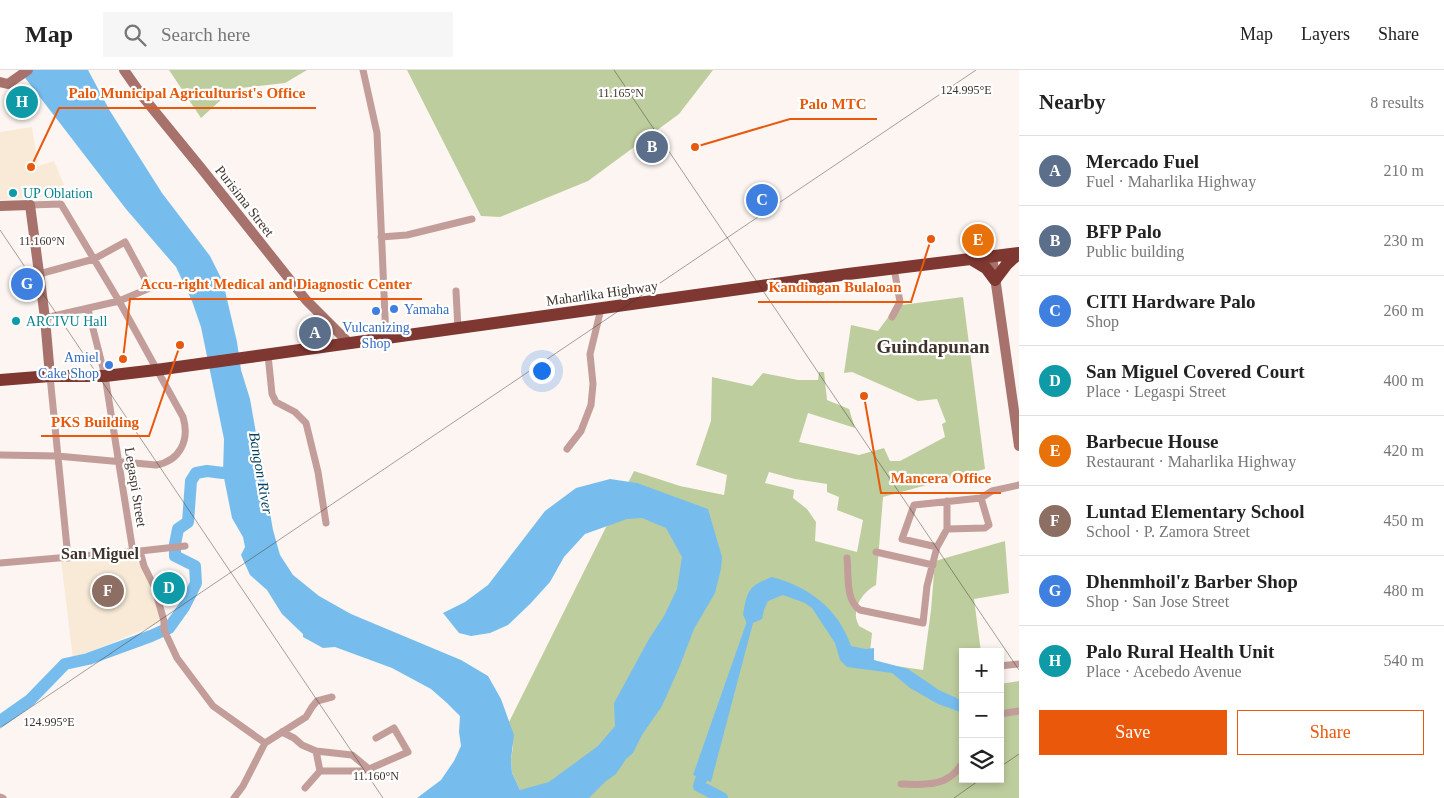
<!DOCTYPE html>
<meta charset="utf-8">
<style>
:root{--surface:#fff;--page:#f6f6f6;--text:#222;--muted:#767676;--line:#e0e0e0;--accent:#ea580c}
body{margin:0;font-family:Georgia,serif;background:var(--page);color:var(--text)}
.controls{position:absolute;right:15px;bottom:15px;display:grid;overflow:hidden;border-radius:0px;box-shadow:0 2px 8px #0003}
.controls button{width:45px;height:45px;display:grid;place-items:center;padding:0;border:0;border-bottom:1px solid var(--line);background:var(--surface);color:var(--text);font:25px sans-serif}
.you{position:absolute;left:541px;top:300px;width:18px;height:18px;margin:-12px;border:4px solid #fff;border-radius:50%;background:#1a73e8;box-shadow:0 0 0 8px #1a73e833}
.badge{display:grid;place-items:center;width:32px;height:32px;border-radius:50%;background:var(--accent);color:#fff;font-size:16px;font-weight:700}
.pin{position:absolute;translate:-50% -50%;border:2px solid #fff;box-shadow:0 1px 5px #0006}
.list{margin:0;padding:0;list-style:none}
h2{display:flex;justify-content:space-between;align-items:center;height:65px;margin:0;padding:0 20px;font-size:21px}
h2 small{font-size:16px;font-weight:400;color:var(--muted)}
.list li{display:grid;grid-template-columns:32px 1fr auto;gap:15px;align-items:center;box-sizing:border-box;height:70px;padding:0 20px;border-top:1px solid var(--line)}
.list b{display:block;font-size:19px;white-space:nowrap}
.list p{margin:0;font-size:16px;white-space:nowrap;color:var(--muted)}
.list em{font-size:16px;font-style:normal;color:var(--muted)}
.actions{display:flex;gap:10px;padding:15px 20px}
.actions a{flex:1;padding:11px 0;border:1px solid var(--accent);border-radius:0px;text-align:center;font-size:18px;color:var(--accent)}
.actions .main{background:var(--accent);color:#fff}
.icon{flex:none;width:28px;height:28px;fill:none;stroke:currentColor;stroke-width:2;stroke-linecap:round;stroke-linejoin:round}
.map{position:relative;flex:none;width:1019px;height:728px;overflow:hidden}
header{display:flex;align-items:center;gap:30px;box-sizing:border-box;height:70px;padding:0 25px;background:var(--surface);border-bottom:1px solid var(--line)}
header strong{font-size:24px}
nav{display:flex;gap:28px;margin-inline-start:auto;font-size:18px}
.search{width:350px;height:45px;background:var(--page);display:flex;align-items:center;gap:12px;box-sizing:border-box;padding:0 18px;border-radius:0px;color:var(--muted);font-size:19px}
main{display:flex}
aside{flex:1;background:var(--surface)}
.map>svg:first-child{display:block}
</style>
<header>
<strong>Map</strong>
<div class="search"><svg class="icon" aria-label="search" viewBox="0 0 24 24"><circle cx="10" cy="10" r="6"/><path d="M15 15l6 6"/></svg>Search here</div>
<nav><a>Map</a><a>Layers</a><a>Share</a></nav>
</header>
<main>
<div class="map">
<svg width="1019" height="728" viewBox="0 0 1019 728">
<rect width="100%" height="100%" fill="#fcf5f1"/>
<path fill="#f8ead7" d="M32,57L38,96L54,91L64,115L54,126L0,130V62Z
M138,482L162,552L73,589L61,490Z"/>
<path fill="#becd9e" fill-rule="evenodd" d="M169,0H307L285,13L233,19L201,48Z
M407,0H713L679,44L588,111L500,147L481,146Z
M963,227L985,399L883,427L876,515C866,520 856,532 856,544C855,548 858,553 859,556L872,563L869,592L923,600L931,540L935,491L1005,471L1009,523L974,529L981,582H963V709H1000V614L1019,611V728H511L520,720L512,703L511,689L513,677L509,652L634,401L680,416L724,425L727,405L696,395L711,351L712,307L752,316L763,303L798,310H818L819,302H824L827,330L849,339L855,358L808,343L799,372L859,385L884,378L890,391H900L945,367L942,354L946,352L937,329L918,331L852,302L844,303L851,255L878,261L889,246L894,236ZM769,402L795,409L827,414V422L839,427L837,440L863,450L857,482L815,471L816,452L807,439L793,428L794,420L765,413Z"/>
<path fill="#76bdee" d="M19,0H88L110,41L162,123L210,186L223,212L237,272L241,300L250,329L273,460L280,485L293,505L319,526L351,544L461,590L488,606L501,629L514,665L511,689L512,703L520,720L549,712L598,676L615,656L614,633L649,569L664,546L677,519L682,487L666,458L642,448L627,449L585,464L564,487L550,512L530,534L508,555L490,563L471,566L459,563L443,543L465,532L488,515L545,441L576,418L610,409L637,413L708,439L722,487L721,499L715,523L694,559L679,598L662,636L642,665L633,683L626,689L616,704L606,711L589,728H417L441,710L454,691L461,676L459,662L460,646L447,633L431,619L392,598L335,577L323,578L303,567V564L282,544L267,520L250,505L241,485L245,477L243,467L232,448L223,403L224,369L201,257L192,231L176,197L126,139Z
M772,507C809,517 838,538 851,576L866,579L874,578V590L908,599L939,620L963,631V643L938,634L910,618L892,603L847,597L840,590L835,573L812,538L805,533L783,525L768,531L764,540L762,549L753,553L711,712L693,705L746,554V551L743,545C747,521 748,516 772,507Z"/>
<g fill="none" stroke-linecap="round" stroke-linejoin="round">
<path stroke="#76bdee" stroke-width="12" d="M0,651L30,630L65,594L88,589L151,566L169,558L184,537L196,513L195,496L175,486V474L178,459L188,452L191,411L196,403L207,401L223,403
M707,692L699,716L722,728"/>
<path stroke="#c29d99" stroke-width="7" d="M363,0L377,63L386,269
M381,167L407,165L472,149
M39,204L94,189L125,172L150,218L119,231L45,248
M456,221L458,259
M88,239L105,306L133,482
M892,247L900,232L894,198
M268,285L272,324L276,332L295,342L306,353L318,402L326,453
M50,306L68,488
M567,379L581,361L591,335L593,314L590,284L601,239
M0,385L57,386L156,395C180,391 190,370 183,347L119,231L61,134L30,135
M947,431V459L937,477L902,469L914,435L981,428L992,421L1019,415
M947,459L985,458L989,455L981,428
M140,481L185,476
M876,482L933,495
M847,488C849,505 845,530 860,540L923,553L927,516L937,477
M0,493L140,481L144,496L154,516L164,551V560L177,588L213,636L265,673L243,716L234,728
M1000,596L1019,594
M1000,644L1019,641
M282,662L294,668L302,675L316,681L352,685L375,704
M265,673L306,647L312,637L317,631L332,627
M320,701H360L369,699L408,682L394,658L376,668
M901,714C926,715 949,717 963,692
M305,718L320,701L316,681
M0,727L3,728"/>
<path stroke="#a7726c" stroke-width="10" d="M124,0L143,27L201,98L306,230L350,274
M0,12L8,14L28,0
M0,136L30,135L45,248L50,306
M992,186L1019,376"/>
<path stroke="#7e3731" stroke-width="12" d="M971,189L986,198L995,210L1007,194L1019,183
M0,310L50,306H105L156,300L848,204L1019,183"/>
</g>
<path fill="none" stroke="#3f322a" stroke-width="1" stroke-opacity="0.45" d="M614,0L1019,600M0,160L383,728M0,658L976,0M1000,697L1019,684M954,728L981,709"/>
<g fill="#0f9aa8" stroke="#fff" stroke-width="2">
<circle cx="13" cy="123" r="5"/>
<circle cx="16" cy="251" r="5"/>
</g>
<g fill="#3f7fe0" stroke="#fff" stroke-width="2">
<circle cx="394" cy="239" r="5"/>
<circle cx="376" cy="241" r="5"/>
<circle cx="109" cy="295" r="5"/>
</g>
<g text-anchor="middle" stroke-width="4.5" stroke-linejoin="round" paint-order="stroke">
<g font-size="14" fill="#0d838f" stroke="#fff" text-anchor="start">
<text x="23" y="128">UP Oblation</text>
<text x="26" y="256">ARCIVU Hall</text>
</g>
<g font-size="14" fill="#3f322a" stroke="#fff">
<text transform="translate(245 131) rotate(52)" y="5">Purisima Street</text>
<text transform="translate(602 223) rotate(-8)" y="5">Maharlika Highway</text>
<text transform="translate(136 417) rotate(81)" y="5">Legaspi Street</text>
</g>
<g font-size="14" fill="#366cbe" stroke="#fff" text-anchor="start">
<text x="404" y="244">Yamaha</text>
<text x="376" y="262" text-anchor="middle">Vulcanizing<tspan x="376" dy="16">Shop</tspan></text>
<text x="99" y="292" text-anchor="end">Amiel<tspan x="99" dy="16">Cake Shop</tspan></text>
</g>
<g font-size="15" font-style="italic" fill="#064261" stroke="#fff">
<text transform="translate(261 403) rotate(80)" y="5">Bangon River</text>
</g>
<g font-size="16" font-weight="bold" fill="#3f322a" stroke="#fff">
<text x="100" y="489">San Miguel</text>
</g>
<g font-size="19" font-weight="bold" fill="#3f322a" stroke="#fff">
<text x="933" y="283">Guindapunan</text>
</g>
</g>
<g font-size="12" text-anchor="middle" fill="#3f322a" stroke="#fff" stroke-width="4.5" stroke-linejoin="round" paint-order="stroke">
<text x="966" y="24">124.995°E</text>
<text x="621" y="27">11.165°N</text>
<text x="42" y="175">11.160°N</text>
<text x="49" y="656">124.995°E</text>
<text x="376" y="710">11.160°N</text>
</g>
<path fill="none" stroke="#e8590c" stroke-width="2" d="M31 97L59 38H316M695 77L790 49H877M123 289L130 229H422M931 169L911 232H758M180 275L149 366H41M864 326L881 423H1001"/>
<g fill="#e8590c" stroke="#fff" stroke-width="2">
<circle cx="31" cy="97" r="5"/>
<circle cx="695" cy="77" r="5"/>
<circle cx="123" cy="289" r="5"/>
<circle cx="931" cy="169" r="5"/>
<circle cx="180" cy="275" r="5"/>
<circle cx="864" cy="326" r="5"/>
</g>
<g font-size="15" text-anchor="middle" font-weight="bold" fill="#e8590c" stroke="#fff" stroke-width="4.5" stroke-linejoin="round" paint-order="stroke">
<text x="187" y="28">Palo Municipal Agriculturist's Office</text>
<text x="833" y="39">Palo MTC</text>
<text x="276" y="219">Accu-right Medical and Diagnostic Center</text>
<text x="835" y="222">Kandingan Bulaloan</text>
<text x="95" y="357">PKS Building</text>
<text x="941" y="413">Mancera Office</text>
</g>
</svg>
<div class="controls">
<button>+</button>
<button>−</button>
<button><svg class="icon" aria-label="layers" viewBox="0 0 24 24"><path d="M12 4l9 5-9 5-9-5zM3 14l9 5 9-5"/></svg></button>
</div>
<div class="you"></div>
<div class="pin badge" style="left:315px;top:263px;background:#5c6f8a">A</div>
<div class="pin badge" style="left:652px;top:77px;background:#5c6f8a">B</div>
<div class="pin badge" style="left:762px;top:130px;background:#3f7fe0">C</div>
<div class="pin badge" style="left:169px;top:518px;background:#0f9aa8">D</div>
<div class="pin badge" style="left:978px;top:170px;background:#e8710a">E</div>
<div class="pin badge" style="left:108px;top:521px;background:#8d6e63">F</div>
<div class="pin badge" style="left:27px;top:214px;background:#3f7fe0">G</div>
<div class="pin badge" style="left:22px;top:32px;background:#0f9aa8">H</div>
</div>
<aside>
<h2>Nearby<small>8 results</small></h2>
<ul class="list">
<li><span class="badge" style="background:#5c6f8a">A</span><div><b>Mercado Fuel</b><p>Fuel · Maharlika Highway</p></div><em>210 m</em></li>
<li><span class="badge" style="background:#5c6f8a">B</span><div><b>BFP Palo</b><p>Public building</p></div><em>230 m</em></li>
<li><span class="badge" style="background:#3f7fe0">C</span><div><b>CITI Hardware Palo</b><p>Shop</p></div><em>260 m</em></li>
<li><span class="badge" style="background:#0f9aa8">D</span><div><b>San Miguel Covered Court</b><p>Place · Legaspi Street</p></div><em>400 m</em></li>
<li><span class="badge" style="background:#e8710a">E</span><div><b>Barbecue House</b><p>Restaurant · Maharlika Highway</p></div><em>420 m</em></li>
<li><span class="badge" style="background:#8d6e63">F</span><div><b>Luntad Elementary School</b><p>School · P. Zamora Street</p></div><em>450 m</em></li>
<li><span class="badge" style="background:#3f7fe0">G</span><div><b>Dhenmhoil'z Barber Shop</b><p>Shop · San Jose Street</p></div><em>480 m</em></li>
<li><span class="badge" style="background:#0f9aa8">H</span><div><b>Palo Rural Health Unit</b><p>Place · Acebedo Avenue</p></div><em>540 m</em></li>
</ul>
<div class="actions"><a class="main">Save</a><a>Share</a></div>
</aside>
</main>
